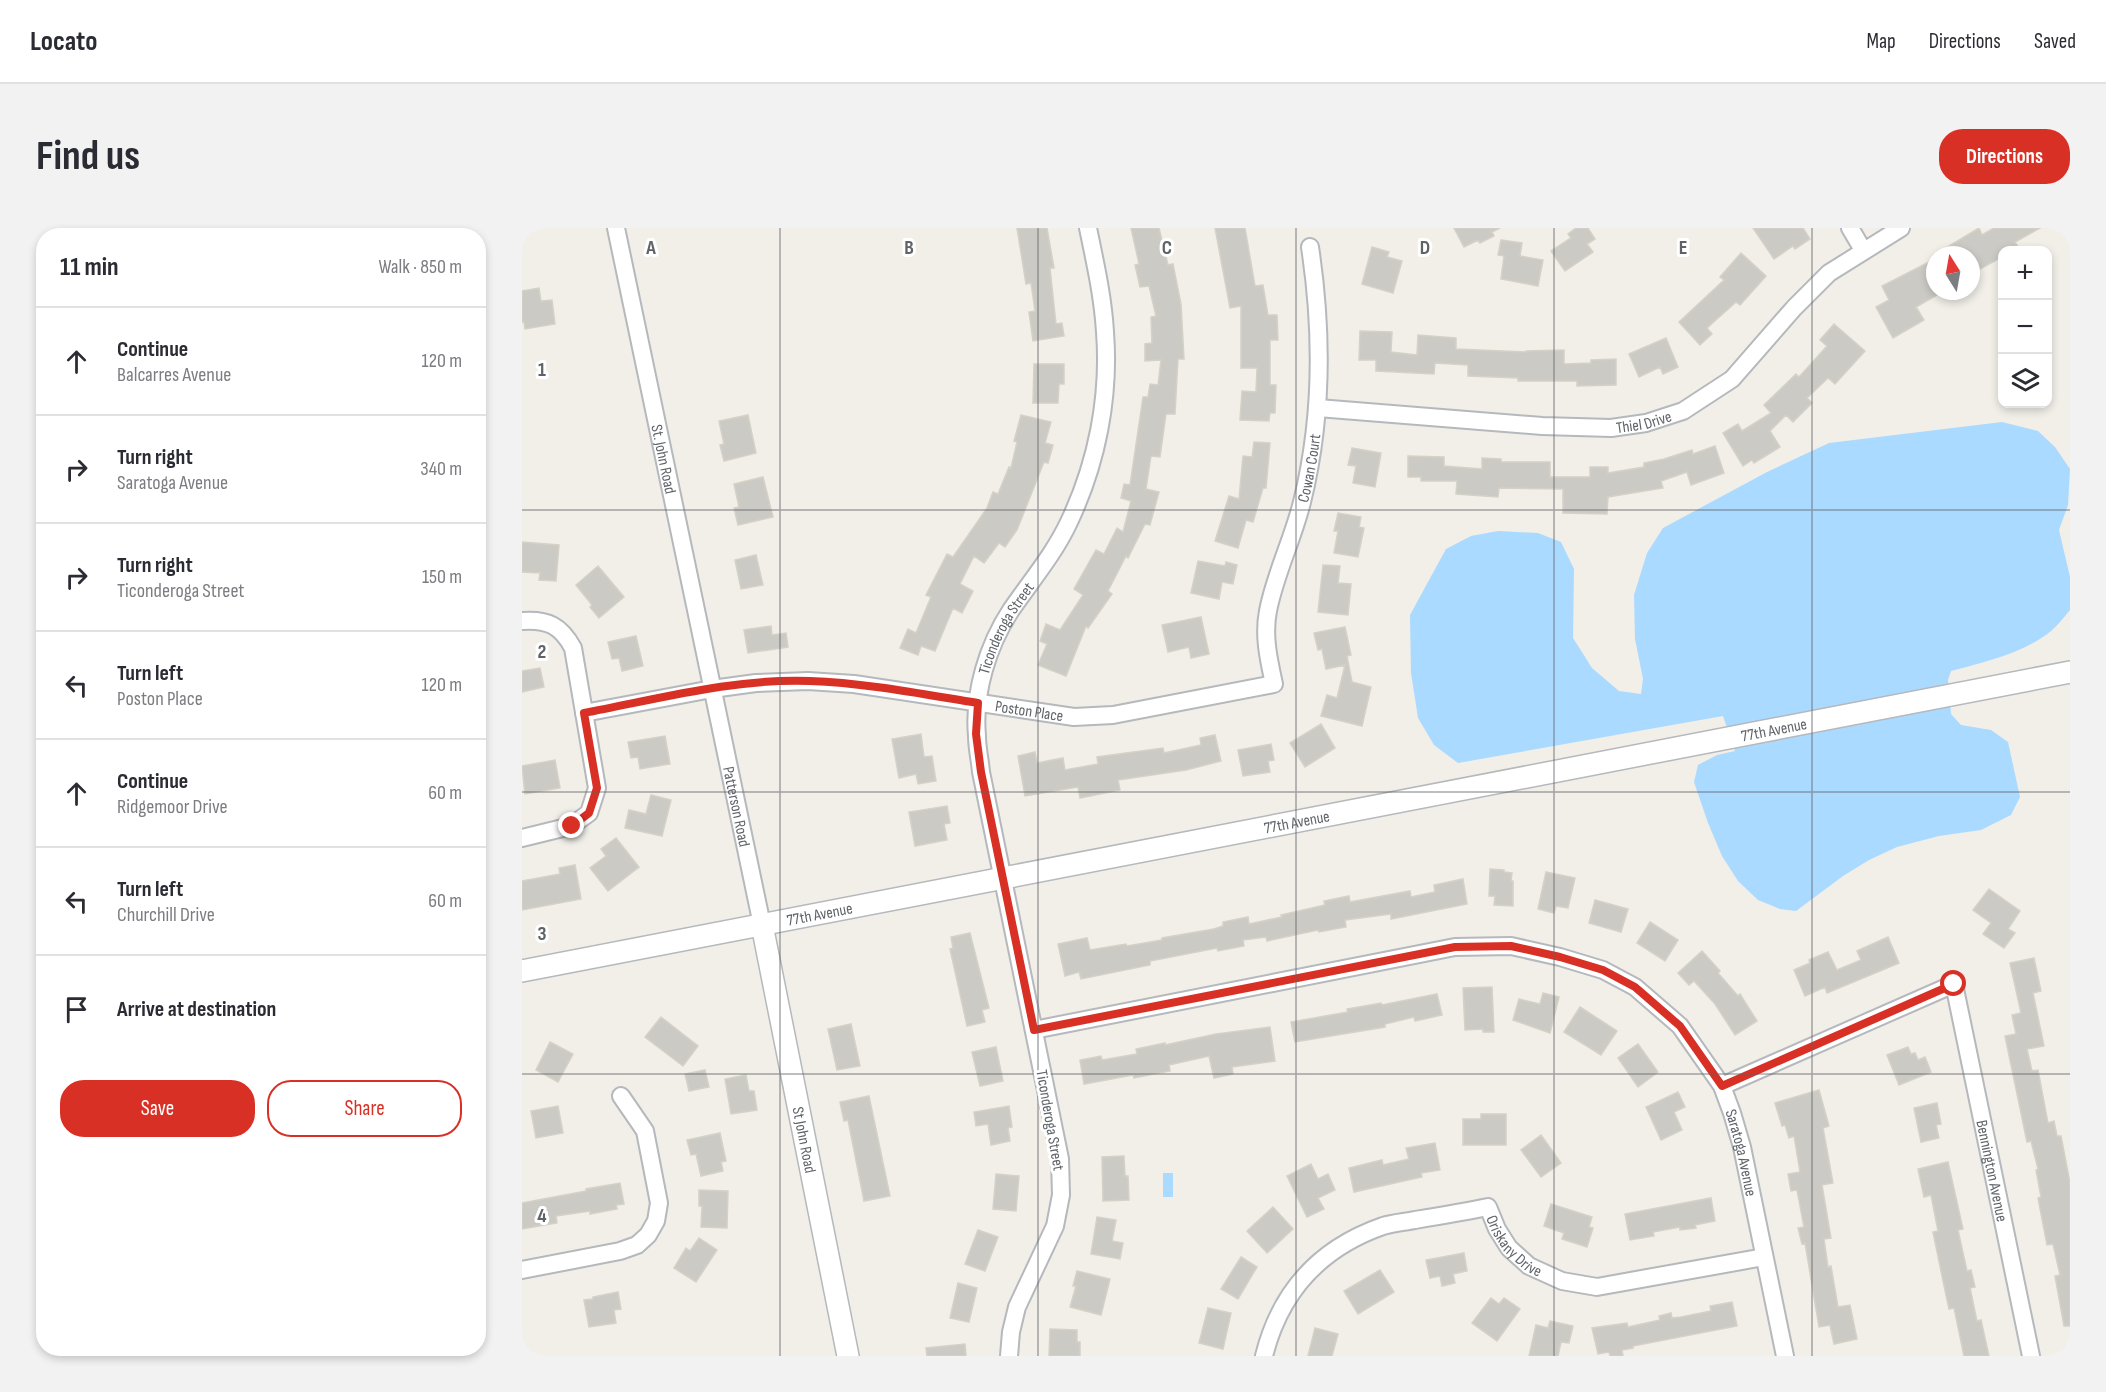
<!DOCTYPE html>
<meta charset="utf-8">
<style>
:root{--surface:#fff;--page:#f2f2f3;--text:#2b2b33;--muted:#7c7c81;--line:#e1e1e2;--accent:#d93025}
body{margin:0;font-family:"Sofia Sans Condensed",sans-serif;background:var(--page);color:var(--text)}
.controls{position:absolute;right:18px;top:18px;display:grid;overflow:hidden;border-radius:12px;box-shadow:0 3px 9px #0003}
.controls button{width:54px;height:54px;display:grid;place-items:center;padding:0;border:0;border-bottom:2px solid var(--line);background:var(--surface);color:var(--text);font:30px sans-serif}
.compass{position:absolute;left:1404px;top:18px;width:54px;height:54px;border-radius:50%;background:var(--surface);box-shadow:0 3px 9px #0003;rotate:349deg}
.stop{position:absolute;width:18px;height:18px;margin:-14px;border:4px solid #d93025;border-radius:50%;background:#fff}
.stop.end{background:#d93025;border-color:#fff;box-shadow:0 2px 6px #0008}
.list{margin:0;padding:0;list-style:none}
h2{display:flex;justify-content:space-between;align-items:center;height:78px;margin:0;padding:0 24px;font-size:26px}
h2 small{font-size:20px;font-weight:400;color:var(--muted)}
.list li{display:grid;grid-template-columns:39px 1fr auto;gap:18px;align-items:center;box-sizing:border-box;height:108px;padding:0 24px;border-top:2px solid var(--line)}
.list b{display:block;font-size:22px;white-space:nowrap}
.list p{margin:0;font-size:20px;white-space:nowrap;color:var(--muted)}
.list em{font-size:20px;font-style:normal;color:var(--muted)}
.actions{display:flex;gap:12px;padding:18px 24px}
.actions a{flex:1;padding:14px 0;border:2px solid var(--accent);border-radius:24px;text-align:center;font-size:21px;color:var(--accent)}
.actions .main{background:var(--accent);color:#fff}
.icon{flex:none;width:33px;height:33px;fill:none;stroke:currentColor;stroke-width:2;stroke-linecap:round;stroke-linejoin:round}
.map{position:relative;flex:none;width:1548px;height:1128px;overflow:hidden;border-radius:24px}
header{display:flex;align-items:center;gap:36px;box-sizing:border-box;height:84px;padding:0 30px;background:var(--surface);border-bottom:2px solid var(--line)}
header strong{font-size:28px}
nav{display:flex;gap:33px;margin-inline-start:auto;font-size:21px}
.intro{display:flex;align-items:center;justify-content:space-between;box-sizing:border-box;height:144px;padding:0 36px}
h1{margin:0;font-size:42px}
.button{padding:15px 27px;border-radius:24px;background:var(--accent);color:#fff;font-size:21px;font-weight:700}
main{display:flex;gap:36px;padding:0 36px}
aside{flex:1;background:var(--surface);border-radius:24px;box-shadow:0 3px 9px #0003}
.map>svg:first-child{display:block}
</style>
<header>
<strong>Locato</strong>
<nav><a>Map</a><a>Directions</a><a>Saved</a></nav>
</header>
<div class="intro"><h1>Find us</h1><a class="button">Directions</a></div>
<main>
<aside>
<h2>11 min<small>Walk · 850 m</small></h2>
<ul class="list">
<li><svg class="icon" aria-label="ahead" viewBox="0 0 24 24"><path d="M12 20V5M6 11l6-6 6 6"/></svg><div><b>Continue</b><p>Balcarres Avenue</p></div><em>120 m</em></li>
<li><svg class="icon" aria-label="right" viewBox="0 0 24 24"><path d="M7 20v-9h11M14 6l5 5-5 5"/></svg><div><b>Turn right</b><p>Saratoga Avenue</p></div><em>340 m</em></li>
<li><svg class="icon" aria-label="right" viewBox="0 0 24 24"><path d="M7 20v-9h11M14 6l5 5-5 5"/></svg><div><b>Turn right</b><p>Ticonderoga Street</p></div><em>150 m</em></li>
<li><svg class="icon" aria-label="left" viewBox="0 0 24 24"><path d="M17 20v-9H6M10 6l-5 5 5 5"/></svg><div><b>Turn left</b><p>Poston Place</p></div><em>120 m</em></li>
<li><svg class="icon" aria-label="ahead" viewBox="0 0 24 24"><path d="M12 20V5M6 11l6-6 6 6"/></svg><div><b>Continue</b><p>Ridgemoor Drive</p></div><em>60 m</em></li>
<li><svg class="icon" aria-label="left" viewBox="0 0 24 24"><path d="M17 20v-9H6M10 6l-5 5 5 5"/></svg><div><b>Turn left</b><p>Churchill Drive</p></div><em>60 m</em></li>
<li><svg class="icon" aria-label="arrive" viewBox="0 0 24 24"><path d="M6 21V4h12l-3 4 3 4H6"/></svg><div><b>Arrive at destination</b></div></li>
</ul>
<div class="actions"><a class="main">Save</a><a>Share</a></div>
</aside>
<div class="map">
<svg width="1548" height="1128" viewBox="0 0 1548 1128">
<rect width="100%" height="100%" fill="#f1efe8"/>
<path fill="#aadaff" d="M1480,194L1516,203L1533,219L1548,241L1546,277L1537,302L1548,349V382C1542,389 1536,397 1529,403C1504,424 1460,435 1429,443L1426,452L1429,486L1439,497L1469,502L1486,514L1498,569L1489,587L1459,602L1417,608L1375,619L1347,632L1321,648L1274,683L1258,681L1236,672L1216,653L1200,628L1186,595L1172,554L1176,537L1195,527L1213,523L1201,488L936,535L912,517L896,490L889,445L888,387L924,321L949,308L976,303L1016,305L1039,314L1052,341L1051,410L1070,440L1097,463L1119,466L1121,451L1113,411L1112,367L1125,325L1141,300L1245,244L1307,215Z
M641,945H651V969H641Z"/>
<path fill="#cccac5" stroke="#d6d1c6" stroke-width="1.5" d="M495,0H525L532,40H528L534,96L540,95L542,108L511,113L507,84L513,83L509,55L504,56Z
M609,0H637L646,37L651,36L659,76L662,131H656L653,186H644L638,229L629,228L624,261L637,264L628,297L623,296L606,330L604,328L586,363L590,366L566,400L564,398L544,448L516,437L525,416L518,413L524,396L538,402L561,367L552,361L574,322L582,326L595,300L601,304L609,273L599,270L602,256L608,257L621,169H626L628,156L636,157L639,132L623,133V116L630,115L629,89L634,88L627,58L618,59L613,37L617,36Z
M693,0H723L733,58L741,57L746,87H755L756,112H748V157H754L753,185H748L747,193L718,192L720,163L734,164L735,140H719V78L708,80Z
M932,0H978L970,4L972,8L958,15L956,12L942,19Z
M1054,0H1066L1073,11L1065,16L1071,24L1043,43L1029,23L1049,10L1046,6Z
M1231,0H1281L1288,11L1273,21L1271,18L1252,31Z
M1457,0L1460,7L1472,0H1518L1493,14L1498,22H1480V29L1458,41L1450,27H1412Z
M979,12L1000,15L998,28L1021,32L1016,58L979,51L982,28L976,27Z
M850,19L867,24L865,29L880,33L871,65L840,56Z
M1219,25L1244,48L1218,77L1214,74L1185,100L1190,106L1178,117L1157,94L1202,52L1198,49Z
M1413,31V63H1422L1394,79L1402,92L1371,110L1354,79L1367,72L1360,58Z
M17,60L19,73L30,72L33,96L3,101L2,94H0V63Z
M1312,96L1343,123L1313,156L1306,150L1285,170L1290,175L1271,194L1264,187L1248,203L1258,219L1232,235L1230,232L1221,238L1201,205L1216,196L1220,203L1249,185L1242,177L1274,146L1277,149L1305,118L1298,112Z
M838,103L870,104L869,124L895,127L896,107L934,110V121L1004,124V123L1042,122V136L1069,135V132L1094,131V157L1055,158V153H996V150L946,148V137L913,135L912,146L854,143V132H837Z
M1144,110L1156,139L1141,146L1138,139L1117,149L1107,126Z
M512,136H542V156H537L536,175H511Z
M226,187L234,225L202,233L198,217L202,216L197,193Z
M499,187L529,194L523,215L531,217L526,235L522,234L495,302L483,319L477,315L462,335L452,328L438,356L451,363L440,385L431,380L413,423L399,418L396,427L378,420L386,401L394,405L409,369L404,367L425,326L431,329L465,280L471,264L476,266L487,239L489,240L495,214L492,213Z
M732,214L748,215L744,260H741L731,294L724,292L716,320L693,313L707,268L717,271L721,228L730,229Z
M1193,218L1202,245L1169,257L1165,244L1139,253L1141,260L1086,269L1085,286L1041,285V261L977,260L976,269L934,266L935,253H899V249H886V228L922,229V238L960,241V230L979,231V234H1028V249H1068V239H1086V245L1122,239V235L1142,231L1170,222L1171,226Z
M830,220L859,225L853,259L831,255L834,238L826,237Z
M241,249L251,289L216,297L212,280L217,279L212,256Z
M816,285L839,289L837,299L842,300L836,329L812,325L816,303H812Z
M0,314L37,317L34,353L17,352L18,345L0,344Z
M234,327L241,357L219,361L213,332Z
M676,333L703,338L704,334L715,337L711,356L700,354L697,371L669,365Z
M801,337L818,338L816,355L829,356L826,387L796,384Z
M76,338L102,369L77,390L68,379L70,377L54,357Z
M679,389L687,426L669,430L667,419L646,424L640,397Z
M249,398L250,407L264,405L266,419L226,425L222,402Z
M823,399L829,427L825,428L830,454L849,459L840,498L799,488L805,467L815,470L823,437L804,441L800,421L796,422L792,405Z
M114,408L121,438L100,443L97,430L90,431L86,414Z
M18,440L22,459L0,464V443Z
M799,496L813,520L783,539L768,515Z
M399,506L402,529L410,528L414,553L396,556L394,546L377,550L370,511Z
M693,507L699,533L664,542L596,552L598,562L558,570L556,559L503,568L496,528L513,524L515,535L541,530L543,542L576,536L575,529L641,520L642,525L679,517L678,510Z
M143,508L148,536L118,541L116,529L109,530L106,514Z
M749,516L752,532L746,533L748,544L721,548L716,522Z
M33,532L38,560L3,566L0,538Z
M129,567L149,572L140,608L103,600L107,582L124,586Z
M425,578L428,595L422,596L425,612L393,618L387,584Z
M94,610L117,639L86,663L68,640L84,628L79,621Z
M53,637L59,671L0,682V653L38,646L37,640Z
M968,641L982,642V644L990,645L989,653H991V678L972,677L973,668H967Z
M1024,644L1053,650L1046,680L1034,678L1032,685L1016,681Z
M941,651L945,676L869,691V686L823,692L824,699L797,704L796,702L745,713L744,709L721,712L722,718L696,723L695,720L628,733V737L559,751L557,744L543,748L536,716L565,710L568,722L604,716L605,718L640,712V710L692,701L701,698V694L726,689L727,696L760,689L759,687L803,677L802,673L827,668L828,674L888,663L889,669L913,664L912,657Z
M1467,661L1498,683L1486,701L1493,705L1482,720L1461,706L1469,695L1451,682Z
M1073,672L1106,681L1099,704L1067,695Z
M1128,694L1156,712L1143,733L1115,715Z
M448,705L467,780L460,782L463,794L445,798L428,721L431,720L429,709Z
M1366,709L1377,735L1305,765L1303,759L1283,768L1272,742L1288,735L1287,732L1306,724L1315,742L1339,732L1335,723Z
M1180,723L1198,743L1196,745L1216,768L1218,766L1235,793L1213,807L1193,776L1172,753L1167,757L1156,745Z
M1512,730L1519,763L1511,765L1522,818L1505,821L1510,843L1516,842L1526,895L1532,893L1535,908H1539L1548,955V1098H1542L1533,1048L1538,1047L1531,1016L1525,1017L1516,970L1519,969L1514,942L1516,941L1509,913L1505,914L1483,808L1494,806L1490,787L1499,785L1488,735Z
M970,759L972,804H961V801L943,802L941,760Z
M1021,765L1037,769L1028,805L991,792L997,771L1018,776Z
M915,766L920,787L893,793L892,789L863,796V799L773,814L769,794L826,784L825,781L859,775L860,777Z
M1058,779L1095,803L1079,827L1042,804Z
M139,789L176,818L161,838L123,809Z
M329,796L338,838L315,842L306,801Z
M748,799L753,833L710,839L711,846L692,850L687,828L647,837L648,843L612,850L611,847L562,856L558,832L579,828L580,832L615,826L614,821L643,815V817L694,806Z
M28,814L51,826L36,854L14,842Z
M1116,816L1136,844L1116,859L1096,830Z
M474,819L481,853L458,858L450,824Z
M1386,819L1389,826L1393,825L1396,832L1403,829L1409,844L1377,857L1365,827Z
M183,842L187,859L167,863L163,846Z
M224,847L227,863H232L235,882L209,886L203,851Z
M1297,862L1307,898L1301,900L1311,955L1300,957L1309,1010L1302,1011L1306,1039L1309,1038L1316,1079L1328,1077L1335,1111L1312,1116L1308,1097L1297,1099L1283,1015L1280,1016L1276,1000L1282,999L1275,962L1269,963L1266,946L1278,944L1272,908L1267,910L1263,897L1260,898L1253,875Z
M1156,864L1163,879L1152,884L1160,902L1139,912L1124,879Z
M347,868L368,968L342,973L326,892L322,893L318,874Z
M1415,875L1419,896L1414,897L1417,910L1399,914L1392,880Z
M36,878L41,905L14,910L9,883Z
M487,878L490,899L486,900L488,913L469,917L466,896L454,898L452,884Z
M959,886H984V917H941V891H959Z
M198,905L204,933L199,934L201,943L179,948L174,926L169,927L165,912Z
M1019,907L1039,935L1019,949L999,922Z
M913,915L918,942L899,945L900,949L832,964L827,940L860,932L861,937L887,931L884,920Z
M602,928L603,948H606L607,972L581,973L580,929Z
M1426,934L1441,1001L1436,1002L1445,1043L1449,1042L1453,1059L1448,1060L1455,1093L1459,1092L1467,1128H1442L1432,1080L1427,1081L1420,1048L1411,1004L1416,1003L1409,967L1402,969L1396,941Z
M789,936L796,951L806,946L813,962L796,970L802,981L785,989L765,948Z
M474,946L497,948L494,983L471,981Z
M98,955L102,976L94,977L95,981L68,986V983L34,988L35,995L0,1001V975L64,963V961Z
M177,962L206,963L205,1000L179,999L180,978H177Z
M1189,970L1193,993L1173,997L1174,1000L1158,1002V999L1131,1004L1132,1008L1108,1012L1103,986Z
M1029,976L1070,989L1067,999L1071,1000L1065,1019L1040,1011L1042,1005L1022,998Z
M751,979L771,1001L745,1025L725,1003Z
M575,989L594,992L590,1013L601,1015L598,1031L569,1026Z
M456,1002L476,1009L463,1043L443,1036Z
M177,1010L195,1022L174,1054L152,1040L164,1020L168,1023Z
M942,1025L945,1043L931,1046L933,1055L920,1058L918,1048L908,1050L904,1032Z
M719,1029L735,1039L716,1071L699,1061Z
M858,1042L872,1064L836,1086L822,1063Z
M555,1043L588,1051L579,1087L548,1079L554,1058H551Z
M436,1055L455,1060L447,1094L428,1090Z
M96,1064L99,1081L92,1082L94,1095L67,1099L62,1072L71,1071V1069Z
M969,1070L977,1076L982,1070L998,1081L975,1113L950,1095Z
M1210,1074L1215,1098L1111,1118V1120L1100,1122L1101,1128H1088L1087,1124L1076,1126L1070,1100L1105,1095L1106,1099L1138,1092L1137,1088L1149,1085L1150,1090L1159,1089L1189,1083L1188,1078Z
M686,1080L709,1085L701,1121L677,1115Z
M1028,1093L1051,1098L1047,1115L1039,1114L1036,1128H1007L1014,1097L1026,1100Z
M793,1100L816,1106L810,1128H786Z
M528,1101L555,1102V1114H558V1128H527Z
M443,1116L444,1128H405L404,1120Z"/>
<g fill="none" stroke-linecap="round" stroke-linejoin="round">
<defs>
<g id="minor">
<path id="s1" d="M94,0L240,697"/>
<path d="M1328,0L1341,22"/>
<path id="s2" d="M796,180L1020,198L1089,200L1124,195L1161,183L1210,151L1272,80L1307,45L1379,0"/>
<path d="M0,393C26,391 39,398 51,420L75,560L67,585L49,598L0,610"/>
<path id="s3" d="M62,485L190,461L234,455L286,453L332,456L552,489L591,487L752,456C747,433 741,408 746,383C753,346 771,311 780,274C801,189 801,105 788,19"/>
<path id="s4" d="M512,802L933,719L989,718L1038,729L1081,742L1113,759L1158,798L1200,858L1210,885L1220,919L1263,1128"/>
<path id="s5" d="M1200,858L1432,756L1509,1128"/>
<path d="M0,1042L98,1023L115,1017L126,1007L134,993L137,975L123,903L99,868"/>
<path id="s6" d="M487,1128L489,1104L495,1079L533,998L539,967L538,931L459,544C458,532 455,520 455,508C451,465 466,417 489,382C509,353 532,326 547,294C575,235 588,169 583,104C581,69 573,34 566,0"/>
<path id="s7" d="M742,1128C758,1064 798,1020 861,998C871,995 883,994 893,992C917,988 941,984 966,979L975,1001L987,1020L1007,1038L1040,1053L1075,1059L1242,1029"/>
</g>
<g id="tertiary">
<path id="s8" d="M240,697L326,1128"/>
<path id="s9" d="M0,743L1548,444"/>
</g>
</defs>
<use href="#minor" stroke="#b5b8bc" stroke-width="20"/>
<use href="#tertiary" stroke="#b5b8bc" stroke-width="24"/>
<use href="#minor" stroke="#fff" stroke-width="16"/>
<use href="#tertiary" stroke="#fff" stroke-width="21"/>
</g>
<g fill="none" stroke-linecap="round" stroke-linejoin="round">
<path stroke="#d93025" stroke-width="8" d="M50,598L67,585L75,560L62,485C136,471 213,450 288,453C344,455 400,466 456,475L454,506L459,544L512,802L933,719L989,718L1038,729L1081,742L1113,759L1158,798L1200,858L1432,756"/>
</g>
<path fill="none" stroke="#5f6368" stroke-width="1.5" stroke-opacity="0.55" d="M258,0V1128M516,0V1128M774,0V1128M1032,0V1128M1290,0V1128M0,282H1548M0,564H1548M0,846H1548"/>
<g text-anchor="middle" stroke-width="6" stroke-linejoin="round" paint-order="stroke">
<g font-size="16" fill="#5f6368" stroke="#fff">
<text dy="6" stroke="none"><textPath href="#s2" startOffset="327">Thiel Drive</textPath></text>
<text dy="6" stroke="none"><textPath href="#s1" startOffset="236">St. John Road</textPath></text>
<text dy="6" stroke="none"><textPath href="#s3" startOffset="921">Cowan Court</textPath></text>
<text dy="6" stroke="none"><textPath href="#s6" startOffset="752">Ticonderoga Street</textPath></text>
<text dy="6" stroke="none"><textPath href="#s3" startOffset="450">Poston Place</textPath></text>
<text dy="6" stroke="none"><textPath href="#s9" startOffset="1275">77th Avenue</textPath></text>
<text dy="6" stroke="none"><textPath href="#s1" startOffset="591">Patterson Road</textPath></text>
<text dy="6" stroke="none"><textPath href="#s9" startOffset="789">77th Avenue</textPath></text>
<text dy="6" stroke="none"><textPath href="#s9" startOffset="303">77th Avenue</textPath></text>
<text transform="translate(529 892) rotate(80)" y="6">Ticonderoga Street</text>
<text dy="6" stroke="none"><textPath href="#s8" startOffset="219">St John Road</textPath></text>
<text dy="6" stroke="none"><textPath href="#s4" startOffset="819">Saratoga Avenue</textPath></text>
<text dy="6" stroke="none"><textPath href="#s5" startOffset="444">Bennington Avenue</textPath></text>
<text dy="6" stroke="none"><textPath href="#s7" startOffset="339">Oriskany Drive</textPath></text>
</g>
</g>
<g font-size="20" text-anchor="middle" font-weight="bold" fill="#5f6368" stroke="#fff" stroke-width="6" stroke-linejoin="round" paint-order="stroke">
<text x="129" y="26">A</text>
<text x="387" y="26">B</text>
<text x="645" y="26">C</text>
<text x="903" y="26">D</text>
<text x="1161" y="26">E</text>
<text x="20" y="148">1</text>
<text x="20" y="430">2</text>
<text x="20" y="712">3</text>
<text x="20" y="994">4</text>
</g>
</svg>
<div class="controls">
<button>+</button>
<button>−</button>
<button><svg class="icon" aria-label="layers" viewBox="0 0 24 24"><path d="M12 4l9 5-9 5-9-5zM3 14l9 5 9-5"/></svg></button>
</div>
<svg class="compass" viewBox="-18 -18 36 36"><path d="M0-13l5 13h-10z" fill="#e53935"/><path d="M0 13l5-13h-10z" fill="#7c7c81"/></svg>
<div class="stop" style="left:1432px;top:756px"></div>
<div class="stop end" style="left:50px;top:598px"></div>
</div>
</main>
